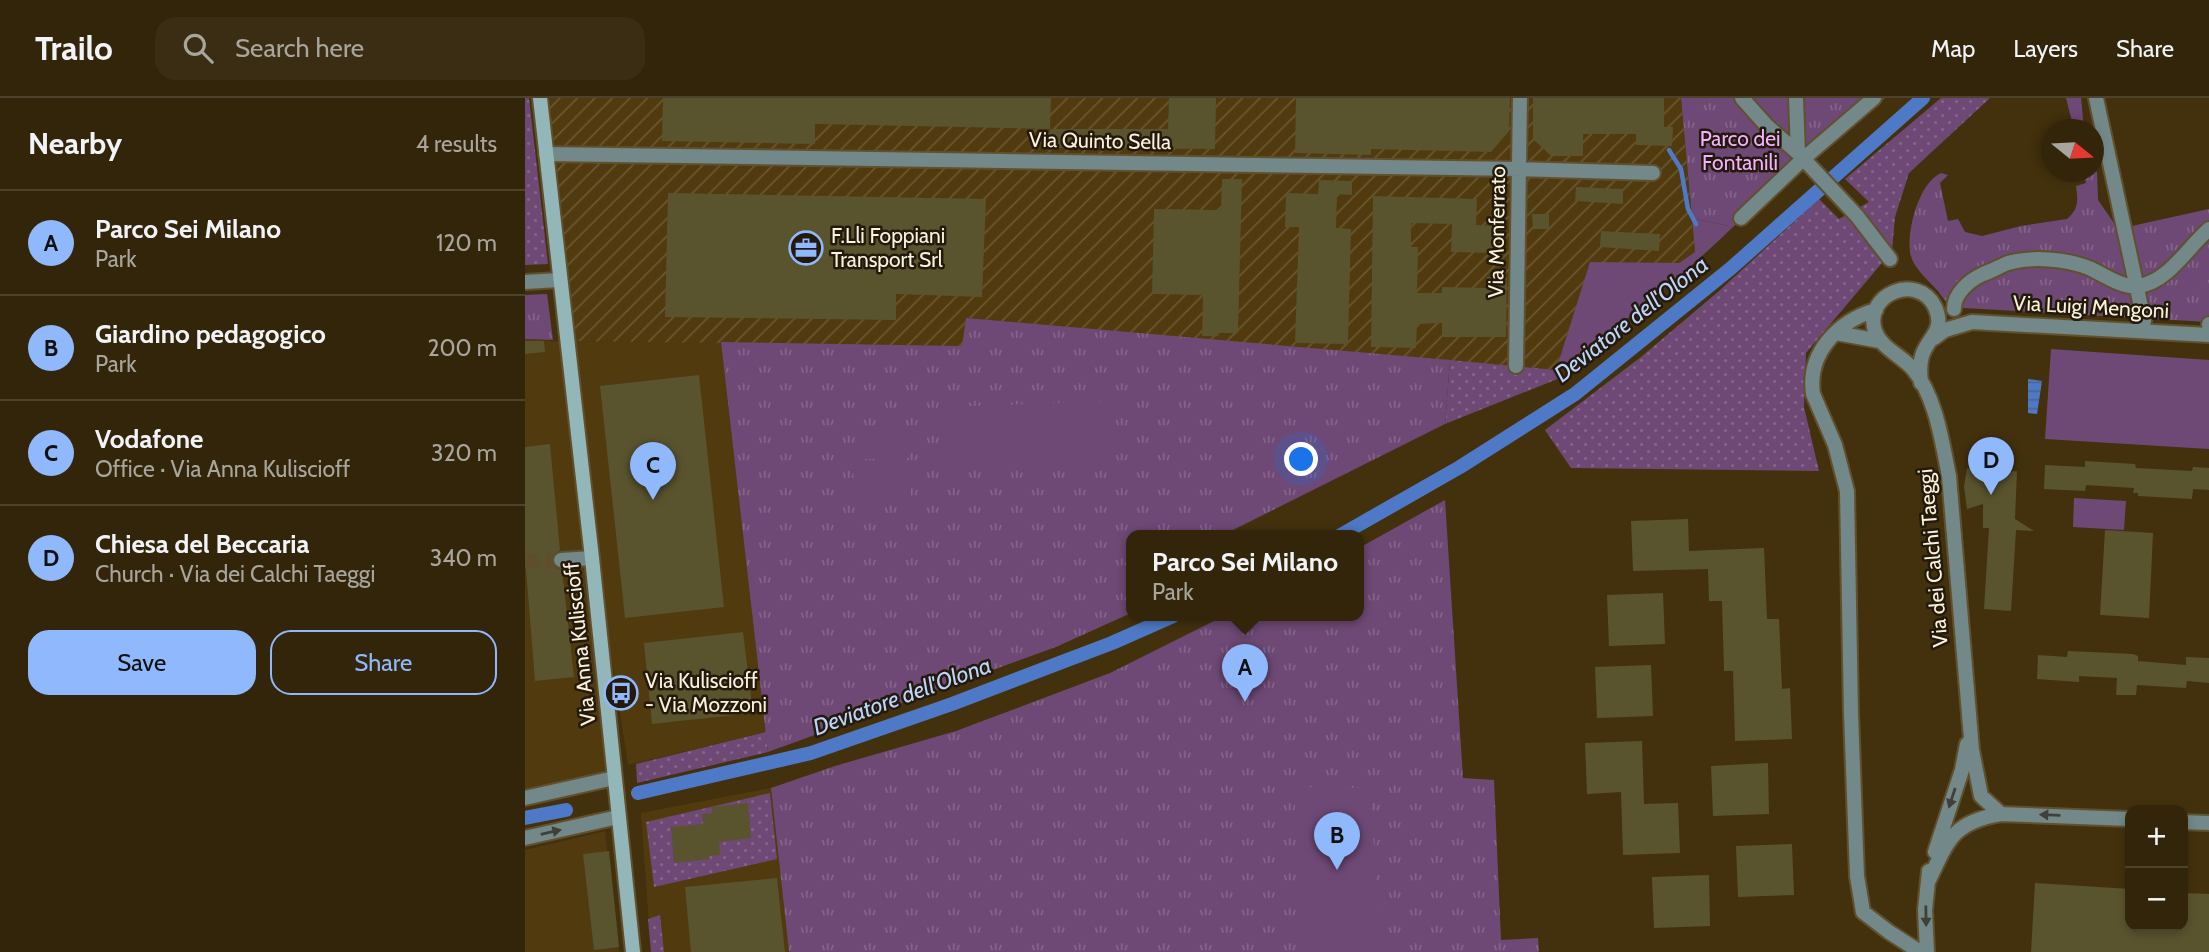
<!DOCTYPE html>
<meta charset="utf-8">
<style>
:root{--surface:#32250a;--page:#3a2d13;--text:#f1f3f6;--muted:#a8a59c;--line:#4d422b;--accent:#90b8fd}
body{margin:0;font-family:Cabin,sans-serif;background:var(--page);color:var(--text)}
.controls{position:absolute;right:21px;bottom:21px;display:grid;overflow:hidden;border-radius:14px;box-shadow:0 4px 10px #0003}
.controls button{width:63px;height:63px;display:grid;place-items:center;padding:0;border:0;border-bottom:2px solid var(--line);background:var(--surface);color:var(--text);font:35px sans-serif}
.compass{position:absolute;left:1516px;top:21px;width:63px;height:63px;border-radius:50%;background:var(--surface);box-shadow:0 4px 10px #0003;rotate:108deg}
.you{position:absolute;left:777px;top:362px;width:24px;height:24px;margin:-18px;border:5px solid #fff;border-radius:50%;background:#1a73e8;box-shadow:0 0 0 10px #1a73e833}
.badge{display:grid;place-items:center;width:46px;height:46px;border-radius:50%;background:var(--accent);color:#111;font-size:23px;font-weight:700}
.pin{position:absolute;translate:-50% -58px;filter:drop-shadow(0 2px 4px #0008)}
.pin::after{content:'';position:absolute;top:37px;width:24px;height:21px;background:inherit;clip-path:polygon(0 0,100% 0,50% 100%)}
.popup{position:absolute;left:601px;top:432px;width:238px;height:91px;box-sizing:border-box;display:grid;place-content:center;border-radius:14px;background:var(--surface);filter:drop-shadow(0 2px 5px #0005);font-size:23px;white-space:nowrap;color:var(--muted)}
.popup b{font-size:26px;color:var(--text)}
.popup::after{content:'';position:absolute;left:50%;top:100%;margin-left:-14px;border:14px solid transparent;border-top-color:var(--surface)}
.list{margin:0;padding:0;list-style:none}
h2{display:flex;justify-content:space-between;align-items:center;height:91px;margin:0;padding:0 28px;font-size:30px}
h2 small{font-size:23px;font-weight:400;color:var(--muted)}
.list li{display:grid;grid-template-columns:46px 1fr auto;gap:21px;align-items:center;box-sizing:border-box;height:105px;padding:0 28px;border-top:2px solid var(--line)}
.list b{display:block;font-size:26px;white-space:nowrap}
.list p{margin:0;font-size:23px;white-space:nowrap;color:var(--muted)}
.list em{font-size:23px;font-style:normal;color:var(--muted)}
.actions{display:flex;gap:14px;padding:21px 28px}
.actions a{flex:1;padding:16px 0;border:2px solid var(--accent);border-radius:21px;text-align:center;font-size:24px;color:var(--accent)}
.actions .main{background:var(--accent);color:#111}
.icon{flex:none;width:38px;height:38px;fill:none;stroke:currentColor;stroke-width:2;stroke-linecap:round;stroke-linejoin:round}
.map{position:relative;flex:none;width:1684px;height:854px;overflow:hidden}
header{display:flex;align-items:center;gap:42px;box-sizing:border-box;height:98px;padding:0 35px;background:var(--surface);border-bottom:2px solid var(--line)}
header strong{font-size:33px}
nav{display:flex;gap:38px;margin-inline-start:auto;font-size:24px}
.search{width:490px;height:63px;background:var(--page);display:flex;align-items:center;gap:18px;box-sizing:border-box;padding:0 24px;border-radius:21px;color:var(--muted);font-size:26px}
main{display:flex}
aside{flex:1;background:var(--surface)}
.map>svg:first-child{display:block}
</style>
<header>
<strong>Trailo</strong>
<div class="search"><svg class="icon" aria-label="search" viewBox="0 0 24 24"><circle cx="10" cy="10" r="6"/><path d="M15 15l6 6"/></svg>Search here</div>
<nav><a>Map</a><a>Layers</a><a>Share</a></nav>
</header>
<main>
<aside>
<h2>Nearby<small>4 results</small></h2>
<ul class="list">
<li><span class="badge">A</span><div><b>Parco Sei Milano</b><p>Park</p></div><em>120 m</em></li>
<li><span class="badge">B</span><div><b>Giardino pedagogico</b><p>Park</p></div><em>200 m</em></li>
<li><span class="badge">C</span><div><b>Vodafone</b><p>Office · Via Anna Kuliscioff</p></div><em>320 m</em></li>
<li><span class="badge">D</span><div><b>Chiesa del Beccaria</b><p>Church · Via dei Calchi Taeggi</p></div><em>340 m</em></li>
</ul>
<div class="actions"><a class="main">Save</a><a>Share</a></div>
</aside>
<div class="map">
<svg width="1684" height="854" viewBox="0 0 1684 854">
<defs>
<pattern id="industrial-furrows" width="10" height="10" patternUnits="userSpaceOnUse" patternTransform="scale(1.75)"><rect width="10" height="10" fill="#503a0e"/><path d="M-1 1l2-2M0 10L10 0M9 11l2-2" fill="none" stroke="#6a5731"/></pattern>
<pattern id="grass-dots" width="8" height="8" patternUnits="userSpaceOnUse" patternTransform="scale(1.75)"><rect width="8" height="8" fill="#6e4975"/><path d="M2 2h.1M6 6h.1" fill="none" stroke="#846488" stroke-width="1.8" stroke-linecap="round"/></pattern>
<pattern id="park-tufts" width="24" height="20" patternUnits="userSpaceOnUse" patternTransform="scale(1.75)"><rect width="24" height="20" fill="#6e4975"/><path d="M3 7l-1-3M5 7V3M7 7l1-3M15 17l-1-3M17 17v-4M19 17l1-3" fill="none" stroke="#846488"/></pattern>
<pattern id="water-rules" width="6" height="5" patternUnits="userSpaceOnUse" patternTransform="scale(1.75)"><rect width="6" height="5" fill="#4e79c6"/><path d="M0 2.5h6" fill="none" stroke="#4d6591"/></pattern>
</defs>
<rect width="100%" height="100%" fill="#43310d"/>
<path fill="#503a0e" d="M0,241L39,244L63,456L0,458Z
M46,243L196,244L241,634L103,667L71,459Z
M63,463L86,677L0,692V467Z
M246,690L264,854H126L116,715Z
M80,733L94,854H0V752Z"/>
<path fill="url(#industrial-furrows)" d="M19,0H1156L1170,154L1154,165H1065L1031,272L441,220L438,248L45,243Z"/>
<path fill="url(#grass-dots)" d="M0,0H4L23,166L0,167Z
M1416,0H1465L1384,75L1370,119L1367,153L1281,255L1279,309L1294,373L1046,370L1020,332L1116,259L1194,193L1294,101L1314,121L1344,104L1320,81Z
M925,262L1031,272L1035,280L920,326Z
M241,634L243,654L112,685L111,666Z
M245,695L252,761L129,789L121,724Z
M135,817L139,854H126L123,821Z"/>
<path fill="url(#park-tufts)" d="M1156,0H1360L1208,129L1167,120Z
M1541,0H1556L1559,31H1549Z
M1569,69L1572,74L1573,102L1593,131L1684,111V224L1439,210C1433,209 1428,209 1423,205C1419,202 1416,197 1413,193C1402,181 1387,169 1385,154C1382,131 1394,85 1416,75L1423,77L1415,85L1423,123L1433,121L1440,134L1457,138L1496,128L1542,121C1554,111 1553,102 1551,88L1561,85L1558,74H1568Z
M22,196L28,242L0,241V197Z
M441,220L925,262L920,326L696,438H606V515L531,549L243,654L196,244L437,248Z
M920,402L938,680L969,682L976,842L1013,840L1014,854H264L246,690L310,668L431,633L585,575L699,518H834V450Z"/>
<path fill="#6e4975" d="M1167,120L1208,129C1153,182 1095,229 1031,272L1065,164L1154,165L1170,154Z
M1526,251L1684,262V351L1520,341Z
M586,303L587,362L423,367L421,309Z
M337,332H383V360L337,361Z
M385,367L386,406L330,408L328,369Z
M1549,400L1601,403L1599,432L1548,429Z
M769,689L844,690L858,854H779Z"/>
<path fill="url(#water-rules)" d="M1503,281L1517,283L1512,316L1503,315Z"/>
<g fill="none" stroke-linecap="round" stroke-linejoin="round">
<path stroke="#4e79c6" stroke-width="4.5" d="M1144,52L1156,71L1163,111L1171,126"/>
<path stroke="#4e79c6" stroke-width="14" d="M814,438L935,369L1050,296L1205,171L1398,0
M113,695L286,655L427,606L587,545L648,518
M0,720L41,712"/>
</g>
<path fill="#5a542e" d="M138,0H526L525,31L290,26V46L137,43Z
M644,0H691L690,51L525,50V31H643Z
M771,0H985L984,33L966,54L846,51V57L770,55Z
M1008,0H1139V29H1148L1147,48L1111,47V36H1058V58H1026L1008,41Z
M697,81H717L713,235H694L693,238H677L678,197L627,196L629,111L696,112Z
M794,82L827,83V97L812,96L811,130L826,131L823,246L770,245L774,129H760L761,95L793,96Z
M1051,89L1098,91V106L1050,103Z
M143,95L461,101L457,199L371,196V222L140,219Z
M848,98L952,101L951,127L972,128L971,155L926,154L927,126L886,125V149H893L892,195H917V189L962,190V179H982L981,239H917V225L892,226L891,250L846,249Z
M1007,116H1024V131H1008Z
M1076,133L1135,136L1134,153L1075,149Z
M0,243H19L20,254L0,256Z
M174,277L199,509L100,520L75,288Z
M25,346L35,452L28,457L27,463L31,470L37,472L49,579L10,583L0,459V349Z
M1454,359L1479,360L1478,374L1492,373L1490,421L1509,433L1491,432L1486,513L1459,511L1464,430H1458V406L1442,411L1439,389L1442,370L1454,374Z
M1560,363L1610,366L1611,370L1667,373L1668,369L1684,370V392L1668,391L1667,401L1613,398V395H1608L1609,390L1561,387L1560,393L1519,391L1520,367L1560,369Z
M1163,421L1164,453L1239,450L1242,521H1254L1257,591L1265,590L1267,641L1210,643L1208,573H1199L1197,503H1184L1183,471L1108,473L1106,423Z
M1580,432L1628,435L1624,520L1575,517Z
M1138,495L1140,546L1084,548L1082,497Z
M218,534L228,615L127,626L119,545Z
M1543,553L1608,556L1613,558V563L1661,567V559L1684,560V585L1662,583L1661,590L1612,587L1611,597H1591L1592,580L1554,578V584L1512,581L1513,557L1542,559Z
M1126,567L1128,618L1072,620L1070,569Z
M1117,643L1119,706L1153,705L1155,755L1098,757L1096,694L1062,696L1060,645Z
M1243,665L1244,716L1188,718L1186,668Z
M223,705L226,740L194,744L195,757L184,758L185,761L149,765L146,729L178,726L177,716L187,715V709Z
M1267,746L1269,797L1213,799L1211,748Z
M84,753L94,849L69,852L58,756Z
M1184,777L1185,828L1129,830L1127,779Z
M252,780L260,854H166L160,789Z
M1510,785L1605,791V828H1658V795L1684,796V854H1506Z"/>
<g fill="none" stroke-linecap="round" stroke-linejoin="round">
<path stroke="#5f4e2c" stroke-width="14" stroke-dasharray="14 7" stroke-linecap="butt" d="M0,463L36,462"/>
<defs>
<path id="street" d="M1217,0L1241,27L1273,55L1332,118L1365,161
M1271,0L1273,55
M1571,0L1619,223
M21,56L994,71L1128,75
M1216,120L1278,61L1349,0
M0,184L34,182
M1429,211C1429,195 1445,182 1458,176C1467,173 1475,168 1483,165C1507,158 1541,161 1564,170C1578,176 1598,191 1614,188C1644,183 1662,150 1684,131
M1351,212C1313,223 1282,255 1288,296L1310,347L1322,393L1326,616L1332,778L1338,814L1364,834L1395,854
M1684,227V226
M1311,235L1355,243
M1409,240L1420,232L1447,224L1684,237
M991,268L995,0
M1396,285C1395,276 1394,267 1397,258C1402,240 1421,233 1410,209C1393,174 1338,196 1350,233C1356,250 1377,258 1388,271C1411,299 1417,344 1424,378L1447,652L1456,698L1476,716
M36,462L67,460
M0,700L89,680
M1658,724L1684,725
M0,740L93,719
M1410,754L1437,672L1442,646
M1404,782C1423,742 1428,724 1476,716L1605,721
M1402,854L1400,812L1404,773"/>
<path id="secondary" d="M15,0L67,460L108,854"/>
</defs>
<use href="#street" stroke="#61502e" stroke-width="18"/>
<use href="#secondary" stroke="#61502e" stroke-width="18"/>
<use href="#street" stroke="#728889" stroke-width="14"/>
<use href="#secondary" stroke="#93b7b9" stroke-width="14"/>
</g>
<defs><path id="oneway-solid" d="M-6-.8H1V-3.2L6.5 0L1 3.2V.8H-6Z" transform="scale(1.75)"/></defs>
<g fill="#3f4038">
<use href="#oneway-solid" transform="translate(1427 700) rotate(108)"/>
<use href="#oneway-solid" transform="translate(1525 717) rotate(-178)"/>
<use href="#oneway-solid" transform="translate(26 734) rotate(-13)"/>
<use href="#oneway-solid" transform="translate(1401 818) rotate(89)"/>
</g>
<defs>
<symbol id="office-ring" viewBox="-11 -11 22 22"><circle r="9.5" fill="#231a0c" stroke="#90b8fd" stroke-width="1.5"/><path d="M-6-3h4V-5.5h4V-3h4V5H-6ZM-1-4.5V-3h2v-1.5ZM-6 0V1H6V0Z" fill="#90b8fd"/></symbol>
<symbol id="bus-ring" viewBox="-11 -11 22 22"><circle r="9.5" fill="#231a0c" stroke="#90b8fd" stroke-width="1.5"/><path d="M-5-6H5V4H4V6H2V4H-2V6H-4V4H-5ZM-3.5-4V0h7V-4ZM-3.5 1.2v1.5H-2V1.2ZM2 1.2v1.5H3.5V1.2Z" fill="#90b8fd"/></symbol>
</defs>
<g fill-rule="evenodd">
<use href="#office-ring" x="262" y="131" width="38" height="38"/>
<use href="#bus-ring" x="77" y="576" width="38" height="38"/>
</g>
<g text-anchor="middle" stroke-width="5" stroke-linejoin="round" paint-order="stroke">
<g font-size="21" fill="#f3b1ff" stroke="#231a0c">
<text x="1215" y="48">Parco dei<tspan x="1215" dy="24">Fontanili</tspan></text>
</g>
<g font-size="21" fill="#fcf1dd" stroke="#231a0c">
<text transform="translate(575 43) rotate(1)" y="7">Via Quinto Sella</text>
<text transform="translate(972 134) rotate(-89)" y="7">Via Monferrato</text>
<text transform="translate(1566 209) rotate(3)" y="7">Via Luigi Mengoni</text>
<text transform="translate(1408 460) rotate(-95)" y="7">Via dei Calchi Taeggi</text>
<text transform="translate(55 546) rotate(-96)" y="7">Via Anna Kuliscioff</text>
</g>
<g font-size="21" fill="#fcf1dd" stroke="#231a0c" text-anchor="start">
<text x="306" y="145">F.Lli Foppiani<tspan x="306" dy="24">Transport Srl</tspan></text>
<text x="120" y="590">Via Kuliscioff<tspan x="120" dy="24">- Via Mozzoni</tspan></text>
</g>
<g font-size="23" font-style="italic" fill="#bdd5fe" stroke="#231a0c">
<text transform="translate(1106 221) rotate(-38)" y="8">Deviatore dell'Olona</text>
<text transform="translate(377 598) rotate(-20)" y="8">Deviatore dell'Olona</text>
</g>
</g>
</svg>
<div class="controls">
<button>+</button>
<button>−</button>
</div>
<svg class="compass" viewBox="-18 -18 36 36"><path d="M0-13l5 13h-10z" fill="#e53935"/><path d="M0 13l5-13h-10z" fill="#a8a59c"/></svg>
<div class="you"></div>
<div class="pin badge" style="left:720px;top:604px">A</div>
<div class="popup"><b>Parco Sei Milano</b>Park</div>
<div class="pin badge" style="left:812px;top:772px">B</div>
<div class="pin badge" style="left:128px;top:402px">C</div>
<div class="pin badge" style="left:1466px;top:397px">D</div>
</div>
</main>
